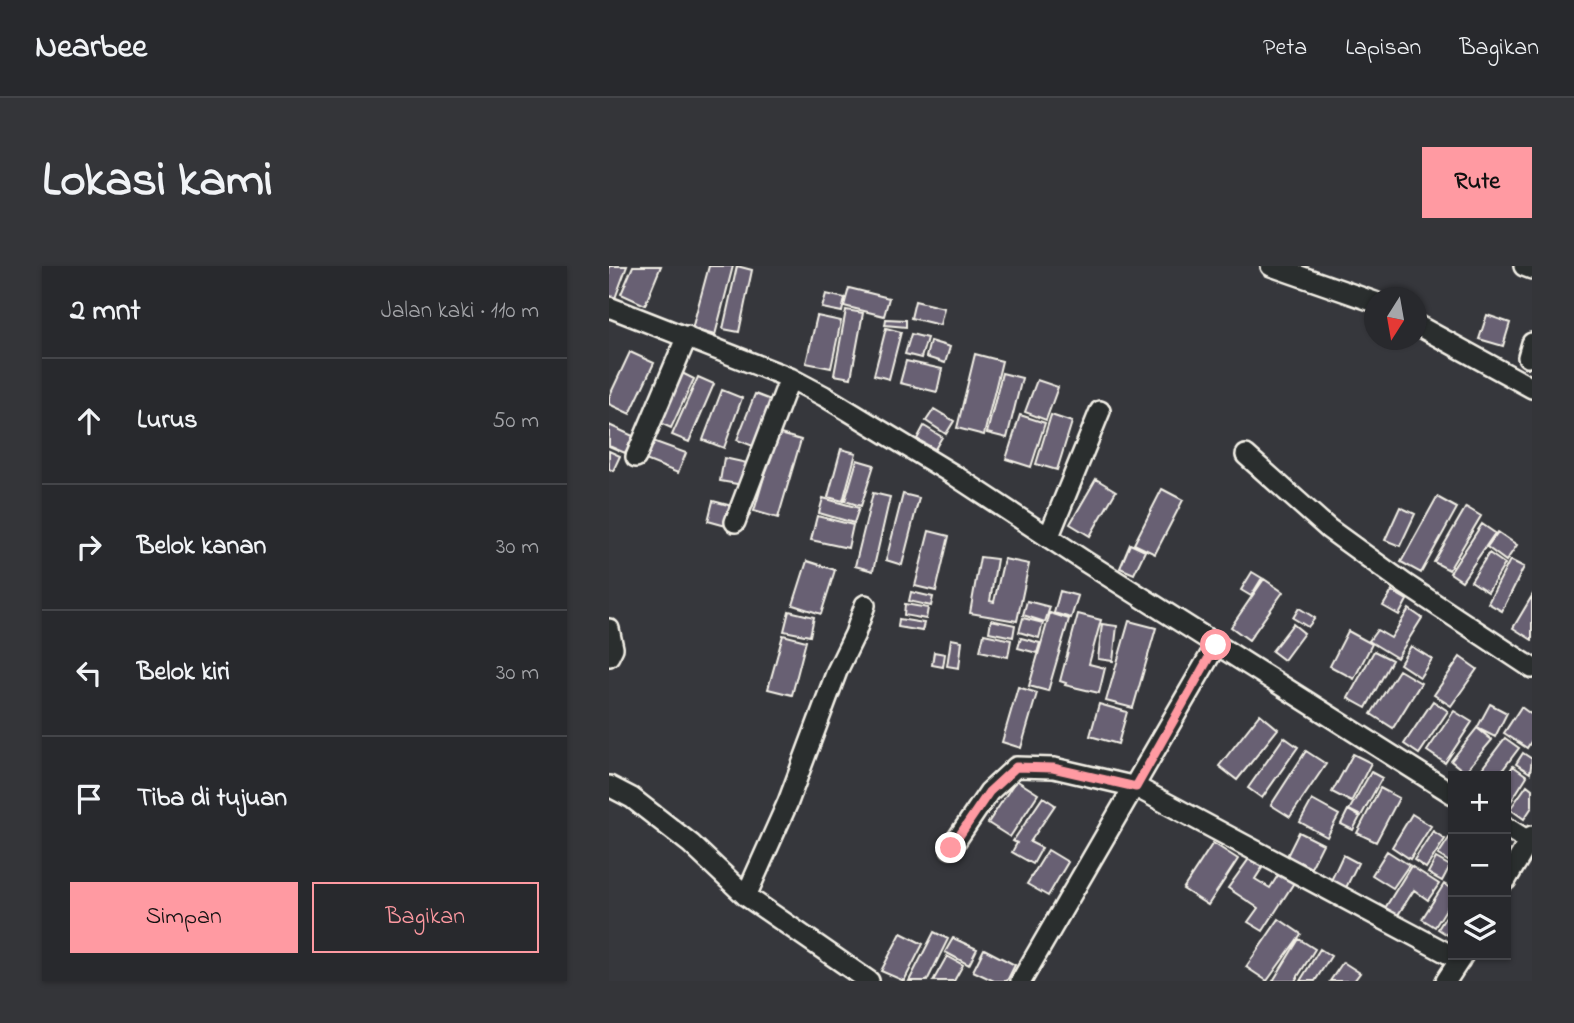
<!DOCTYPE html>
<html lang="id">
<meta charset="utf-8">
<style>
:root{--surface:#28292d;--page:#343539;--text:#f1f3f6;--muted:#a5a6aa;--line:#444549;--accent:#ff9aa2}
body{margin:0;font-family:"Indie Flower",sans-serif;background:var(--page);color:var(--text)}
.controls{position:absolute;right:21px;bottom:21px;display:grid;overflow:hidden;border-radius:0px;box-shadow:0 2px 5px #0004}
.controls button{width:63px;height:63px;display:grid;place-items:center;padding:0;border:0;border-bottom:2px solid var(--line);background:var(--surface);color:var(--text);font:35px sans-serif}
.compass{position:absolute;left:755px;top:21px;width:63px;height:63px;border-radius:50%;background:var(--surface);box-shadow:0 2px 5px #0004;rotate:191deg}
.stop{position:absolute;width:21px;height:21px;margin:-16px;border:5px solid #ff9aa2;border-radius:50%;background:#fff}
.stop.end{background:#ff9aa2;border-color:#fff;box-shadow:0 2px 7px #0008}
.list{margin:0;padding:0;list-style:none}
h2{display:flex;justify-content:space-between;align-items:center;height:91px;margin:0;padding:0 28px;font-size:30px}
h2 small{font-size:23px;font-weight:400;color:var(--muted)}
.list li{display:grid;grid-template-columns:46px 1fr auto;gap:21px;align-items:center;box-sizing:border-box;height:126px;padding:0 28px;border-top:2px solid var(--line)}
.list b{display:block;font-size:26px;white-space:nowrap}
.list em{font-size:23px;font-style:normal;color:var(--muted)}
.actions{display:flex;gap:14px;padding:21px 28px}
.actions a{flex:1;padding:16px 0;border:2px solid var(--accent);border-radius:0px;text-align:center;font-size:24px;color:var(--accent)}
.actions .main{background:var(--accent);color:#111}
.icon{flex:none;width:38px;height:38px;fill:none;stroke:currentColor;stroke-width:2;stroke-linecap:round;stroke-linejoin:round}
.map{position:relative;flex:none;width:923px;height:715px;overflow:hidden;border-radius:0px}
header{display:flex;align-items:center;gap:42px;box-sizing:border-box;height:98px;padding:0 35px;background:var(--surface);border-bottom:2px solid var(--line)}
header strong{font-size:33px}
nav{display:flex;gap:38px;margin-inline-start:auto;font-size:24px}
.intro{display:flex;align-items:center;justify-content:space-between;box-sizing:border-box;height:168px;padding:0 42px}
h1{margin:0;font-size:49px}
.button{padding:18px 32px;border-radius:0px;background:var(--accent);color:#111;font-size:24px;font-weight:700}
main{display:flex;gap:42px;padding:0 42px}
aside{flex:1;background:var(--surface);border-radius:0px;box-shadow:0 2px 5px #0004}
.map>svg:first-child{display:block}
</style>
<header>
<strong>Nearbee</strong>
<nav><a>Peta</a><a>Lapisan</a><a>Bagikan</a></nav>
</header>
<div class="intro"><h1>Lokasi kami</h1><a class="button">Rute</a></div>
<main>
<aside>
<h2>2 mnt<small>Jalan kaki · 110 m</small></h2>
<ul class="list">
<li><svg class="icon" aria-label="ahead" viewBox="0 0 24 24"><path d="M12 20V5M6 11l6-6 6 6"/></svg><div><b>Lurus</b></div><em>50 m</em></li>
<li><svg class="icon" aria-label="right" viewBox="0 0 24 24"><path d="M7 20v-9h11M14 6l5 5-5 5"/></svg><div><b>Belok kanan</b></div><em>30 m</em></li>
<li><svg class="icon" aria-label="left" viewBox="0 0 24 24"><path d="M17 20v-9H6M10 6l-5 5 5 5"/></svg><div><b>Belok kiri</b></div><em>30 m</em></li>
<li><svg class="icon" aria-label="arrive" viewBox="0 0 24 24"><path d="M6 21V4h12l-3 4 3 4H6"/></svg><div><b>Tiba di tujuan</b></div></li>
</ul>
<div class="actions"><a class="main">Simpan</a><a>Bagikan</a></div>
</aside>
<div class="map">
<svg width="923" height="715" viewBox="0 0 923 715">
<rect width="100%" height="100%" fill="#36373c"/>
<filter id="ink" filterUnits="userSpaceOnUse"><feTurbulence type="fractalNoise" baseFrequency=".0143" numOctaves="2"/><feDisplacementMap in="SourceGraphic" scale="14" xChannelSelector="R" yChannelSelector="G"/><feConvolveMatrix kernelMatrix="1 2 1 2 8 2 1 2 1" color-interpolation-filters="sRGB"/></filter>
<g filter="url(#ink)">
<path fill="#676173" stroke="#f4f1e8" stroke-width="2" d="M0,0H18L5,35L0,33Z
M24,0H52L36,39L12,28Z
M100,0H124L106,69L83,63Z
M128,0L143,4L130,66L114,63Z
M240,22L280,32L275,50L235,40Z
M217,28L236,32L233,46L213,42Z
M306,35L335,42L331,59L302,52Z
M237,44L254,47L242,112L225,109Z
M878,49L901,57L894,80L870,73Z
M208,50L232,55L222,102L197,97Z
M277,53L297,54V61L276,59Z
M277,62L292,66L280,113L265,109Z
M302,68L318,72L312,92L296,88Z
M321,75L341,81L336,97L317,91Z
M21,86L45,97L21,148L0,138V131Z
M366,88L393,95L375,169L348,162Z
M297,95L333,103L328,126L291,117Z
M71,106L85,113L62,162L49,156Z
M393,107L413,112L398,172L378,167Z
M89,111L105,118L80,176L63,169Z
M428,114L449,121L437,154L416,146Z
M113,124L133,132L115,182L94,174Z
M146,128L162,134L144,180L128,174Z
M325,143L345,155L337,168L317,155Z
M411,149L436,157L422,201L397,193Z
M442,149L463,156L448,204L427,198Z
M0,159L24,170L16,187L0,180Z
M315,160L333,171L326,183L308,173Z
M168,167L192,174L169,252L145,245Z
M41,174L77,187L69,207L34,193Z
M232,183L247,187L234,235L219,231Z
M0,185L11,190L4,205L0,203Z
M115,192L138,197L134,219L111,215Z
M248,194L265,199L252,240L236,235Z
M487,213L507,225L481,270L461,258Z
M553,223L574,234L546,288L525,278Z
M264,227L281,231L264,305L246,300Z
M294,228L310,232L293,299L277,294Z
M828,231L848,242L812,307L792,296Z
M214,232L250,242L245,257L210,247Z
M104,235L123,240L117,260L99,255Z
M791,241L806,248L791,280L776,274Z
M857,241L872,250L840,304L825,296Z
M208,250L244,259L239,282L202,274Z
M873,258L886,267L853,315L841,307Z
M320,265L340,270L327,325L306,320Z
M889,266L908,279L897,295L878,281Z
M521,278L536,285L525,308L511,302Z
M880,287L896,298L879,326L862,315Z
M371,291L388,293L381,335L385,336L395,293L420,298L408,355L361,347Z
M901,294L915,301L893,345L879,337Z
M198,295L226,304L212,348L184,339Z
M643,306L653,312L642,330L632,324Z
M655,313L674,326L640,374L622,361Z
M451,325L469,330L462,352L445,347Z
M783,325L798,334L790,349L774,340Z
M302,326L324,331L322,340L300,335Z
M923,330V374L904,362Z
M418,335L441,341L436,356L414,349Z
M296,338L319,342L317,353L295,349Z
M690,342L706,352L699,361L684,352Z
M800,343L813,352L788,392L760,375L768,364L782,372Z
M180,345L205,351L201,370L175,365Z
M441,347L460,353L439,425L420,420Z
M469,348L492,354L480,398L496,402L490,427L456,419L457,417L451,415Z
M414,352L434,357L430,372L410,366Z
M290,353L315,357L313,365L289,361Z
M382,354L406,359L404,371L380,366Z
M520,355L547,362L524,442L497,435Z
M493,358L508,360L504,395L489,393Z
M684,358L695,367L675,394L663,385Z
M739,365L763,378L745,413L721,400Z
M375,368L402,374L399,391L371,385Z
M174,369L197,375L183,429L159,423Z
M412,372L431,377L428,387L409,382Z
M342,373L353,375L350,402L338,400Z
M802,380L823,393L811,411L791,398Z
M765,385L783,394L757,442L739,432Z
M325,386L336,388L334,401L323,399Z
M851,391L868,403L842,440L825,429Z
M790,404L812,417L784,462L762,448Z
M409,421L428,427L412,482L393,476Z
M824,435L839,445L810,488L795,478Z
M490,438L518,446L509,478L481,470Z
M881,438L898,447L886,471L868,462Z
M912,441L923,449V474L918,482L895,467Z
M845,445L863,456L836,497L818,485Z
M651,448L669,463L628,514L610,500Z
M868,462L883,474L856,506L842,495Z
M675,471L689,481L653,532L639,522Z
M896,472L910,482L889,510H879L871,505Z
M697,485L717,498L681,551L662,539Z
M914,487L923,493L921,507L907,498Z
M744,488L762,497L742,536L723,526Z
M904,500L918,510L897,543V511Z
M762,506L773,512L752,550L740,544Z
M407,514L429,528L401,571L379,557Z
M918,519L923,523V541L915,553L901,543Z
M771,522L790,532L767,576L748,567Z
M434,531L446,539L421,576L433,582L424,598L403,586L408,577L404,575Z
M703,534L730,549L718,571L691,556Z
M739,544L751,551L744,564L732,558Z
M803,548L822,560L801,593L783,581Z
M824,565L836,573L817,602L805,594Z
M690,566L714,578L702,602L678,590Z
M844,566V598L829,589Z
M604,577L629,593L599,639L574,623Z
M439,584L459,596L439,630L418,618Z
M778,585L800,599L784,622L763,609Z
M734,589L749,597L734,628L719,621Z
M642,590L655,599L646,613L661,622L671,606L686,615L654,665L639,656L649,642L619,622Z
M827,592L841,600L833,615L819,607Z
M802,600L830,618L819,634L805,624L785,655L773,647Z
M835,618L844,623V632L826,661L813,653Z
M844,639V664L840,670L829,663Z
M670,653L692,668L658,715L637,701Z
M325,666L339,673L318,715H300Z
M292,667L314,678L295,715L272,705Z
M344,672L368,683L360,699L336,686Z
M690,673L706,683L686,715H664Z
M375,683L406,699L398,715H385L364,705Z
M711,683L722,690L706,715H691Z
M338,690L354,699L345,715H324Z
M734,696L751,707L745,715H721Z"/>
<g fill="none" stroke-linecap="round" stroke-linejoin="round">
<defs>
<path id="minor" d="M662,0L766,36
M915,0L923,3
M0,41L181,112L215,130L345,209L477,296L844,528
M808,59L923,122
M919,91L923,77
M637,189L720,263L796,318L923,402
M27,191L78,70
M126,256L181,112
M440,270L491,145
M0,363L4,382L0,390
M0,520L23,532L82,578L137,630L260,715
M897,561L919,575
M342,582L380,526L407,501L445,502L527,521L851,694
M897,614L923,570
M137,630L179,536L228,405L246,368L256,339
M412,715L607,379
M837,715L854,689"/>
</defs>
<use href="#minor" stroke="#f4f1e8" stroke-width="24"/>
<use href="#minor" stroke="#2a2d2e" stroke-width="19"/>
</g>
</g>
<g fill="none" stroke-linecap="round" stroke-linejoin="round" filter="url(#ink)">
<path stroke="#ff9aa2" stroke-width="9" d="M342,582L380,526L407,501L444,502L527,521L607,379"/>
</g>
</svg>
<div class="controls">
<button>+</button>
<button>−</button>
<button><svg class="icon" aria-label="layers" viewBox="0 0 24 24"><path d="M12 4l9 5-9 5-9-5zM3 14l9 5 9-5"/></svg></button>
</div>
<svg class="compass" viewBox="-18 -18 36 36"><path d="M0-13l5 13h-10z" fill="#e53935"/><path d="M0 13l5-13h-10z" fill="#a5a6aa"/></svg>
<div class="stop" style="left:607px;top:379px"></div>
<div class="stop end" style="left:342px;top:582px"></div>
</div>
</main>
